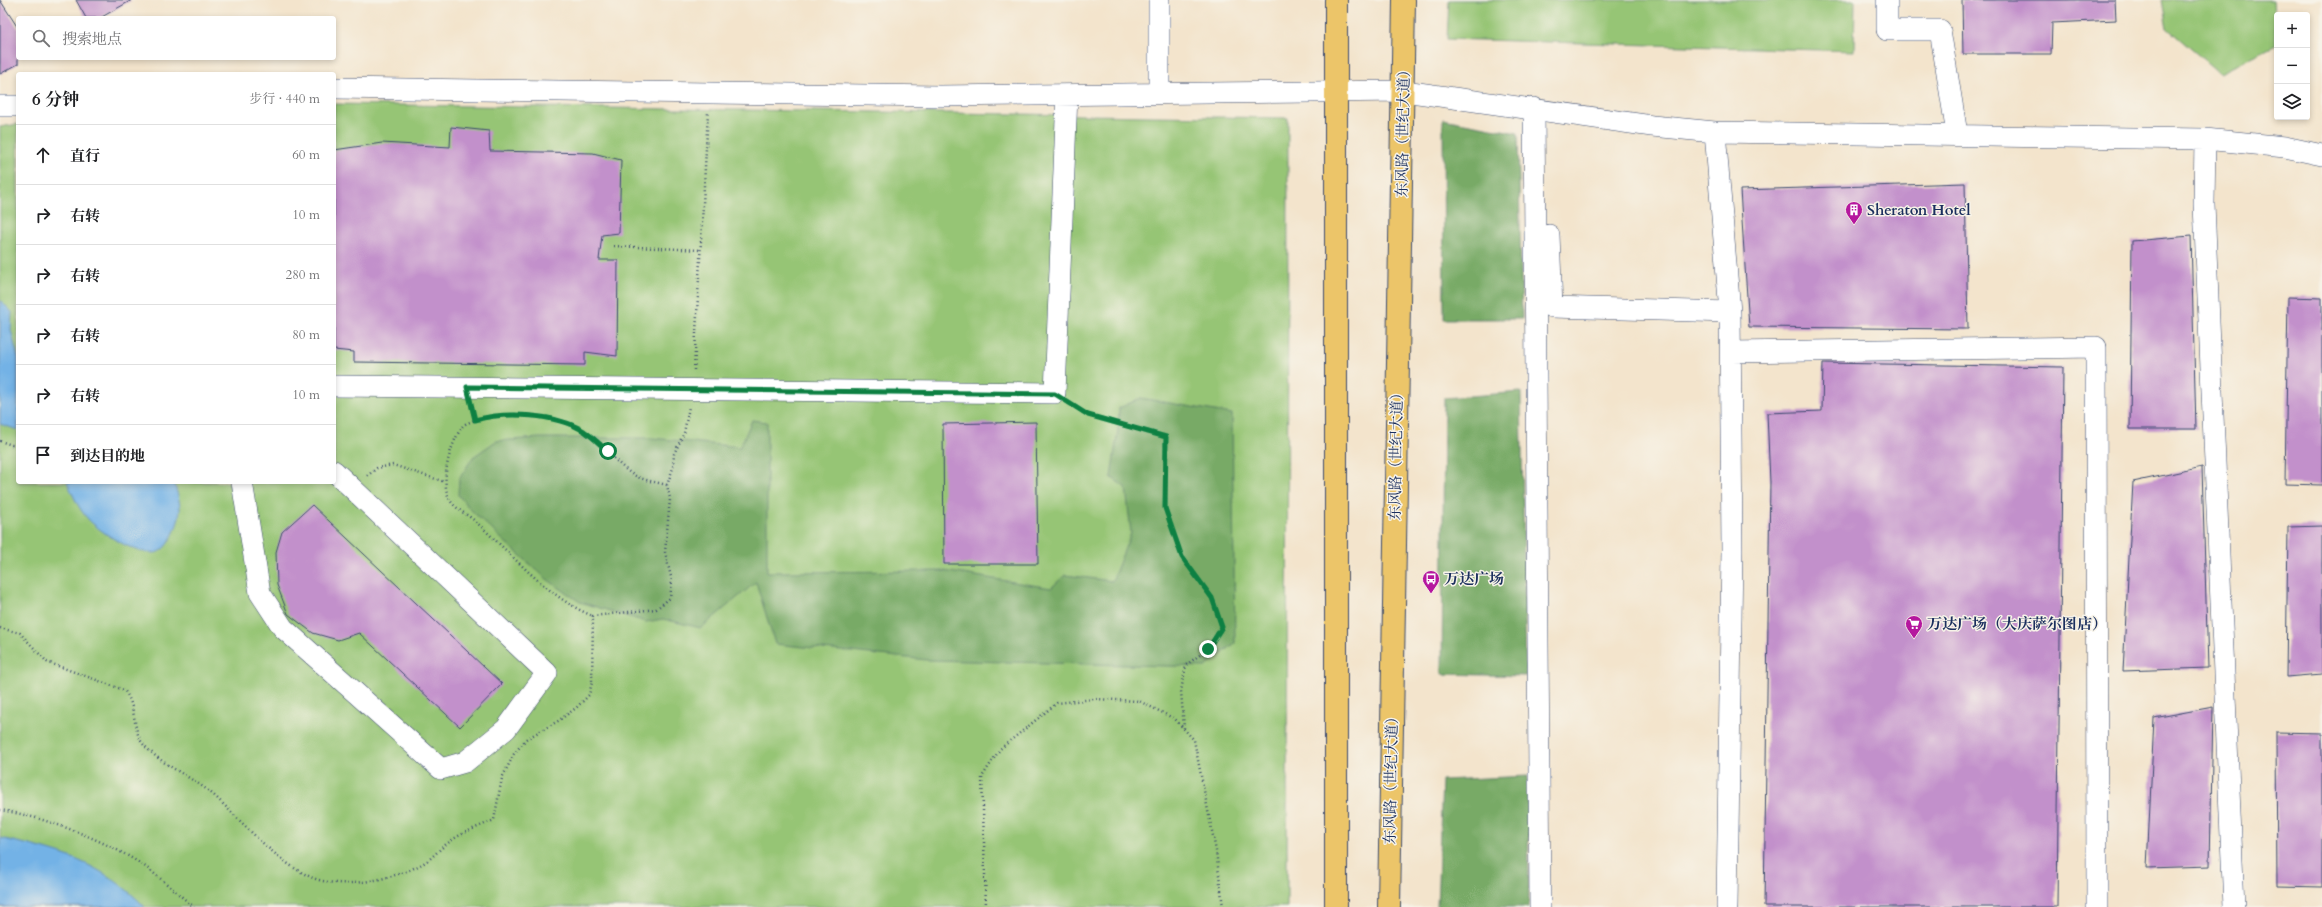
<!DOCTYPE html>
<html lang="zh">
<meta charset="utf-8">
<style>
:root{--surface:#fff;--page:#f2f2f2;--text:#202124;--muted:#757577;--line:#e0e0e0}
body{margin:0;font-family:Cardo,"Noto Serif SC",serif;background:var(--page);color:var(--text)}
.controls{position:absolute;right:12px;top:12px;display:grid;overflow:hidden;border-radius:4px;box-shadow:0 2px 6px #0003}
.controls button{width:36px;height:36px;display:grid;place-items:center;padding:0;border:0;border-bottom:1px solid var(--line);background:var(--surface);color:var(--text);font:20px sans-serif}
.stop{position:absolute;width:12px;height:12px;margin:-9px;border:3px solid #0b8043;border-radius:50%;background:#fff}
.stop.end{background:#0b8043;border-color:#fff;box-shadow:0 1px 4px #0008}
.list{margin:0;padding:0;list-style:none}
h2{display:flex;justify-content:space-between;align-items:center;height:52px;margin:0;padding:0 16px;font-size:17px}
h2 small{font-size:13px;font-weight:400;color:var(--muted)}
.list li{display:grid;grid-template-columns:26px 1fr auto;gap:12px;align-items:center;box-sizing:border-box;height:60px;padding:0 16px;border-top:1px solid var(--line)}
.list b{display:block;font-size:15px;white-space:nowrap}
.list em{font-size:13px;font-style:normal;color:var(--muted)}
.icon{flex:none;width:22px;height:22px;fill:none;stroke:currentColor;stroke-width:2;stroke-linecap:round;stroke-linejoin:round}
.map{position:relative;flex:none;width:2322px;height:907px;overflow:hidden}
.search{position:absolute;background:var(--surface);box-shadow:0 2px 6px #0003;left:16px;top:16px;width:320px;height:44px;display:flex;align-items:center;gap:10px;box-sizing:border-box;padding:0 14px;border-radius:4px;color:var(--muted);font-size:15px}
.panel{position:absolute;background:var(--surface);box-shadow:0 2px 6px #0003;left:16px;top:72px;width:320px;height:412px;border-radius:4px}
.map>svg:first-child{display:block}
</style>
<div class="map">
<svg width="2322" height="907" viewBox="0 0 2322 907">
<rect width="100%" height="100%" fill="#f7f3e8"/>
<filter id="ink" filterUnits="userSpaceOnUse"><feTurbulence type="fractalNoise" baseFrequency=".025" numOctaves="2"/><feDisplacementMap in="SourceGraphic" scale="8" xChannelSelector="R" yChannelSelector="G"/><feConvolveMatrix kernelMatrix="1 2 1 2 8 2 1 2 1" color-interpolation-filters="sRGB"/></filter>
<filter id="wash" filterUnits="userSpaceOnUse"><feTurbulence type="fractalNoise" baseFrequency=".012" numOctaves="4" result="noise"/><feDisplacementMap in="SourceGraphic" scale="16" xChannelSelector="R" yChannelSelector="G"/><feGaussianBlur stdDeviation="0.9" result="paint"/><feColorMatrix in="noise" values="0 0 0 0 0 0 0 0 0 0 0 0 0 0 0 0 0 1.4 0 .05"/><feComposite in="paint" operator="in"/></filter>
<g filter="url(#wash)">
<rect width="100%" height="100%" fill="#f3e4cc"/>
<path fill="#96c574" stroke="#587a69" d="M1449,0H1855L1854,51L1447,39Z
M2162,0H2273L2276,45L2219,73L2167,28Z
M334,104L1288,118L1287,907H0V127L18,124V482H334Z"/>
<path fill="#78aa66" stroke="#4a6c62" d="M1443,119L1518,133L1522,319H1444Z
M1521,392L1526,676L1442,674L1444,398Z
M1141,398L1232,414L1235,643L1206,667L927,660L775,644L756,582L701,628L663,619L646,622L580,602L548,580L504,541L471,510L458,495L459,479L473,457L496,441L540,438H652L740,447L752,420L767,422V572L944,571L1051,588L1065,575L1112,581L1131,533L1126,488L1111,477L1118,430L1119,408Z
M1528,776L1529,907H1437L1442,780Z"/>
<path fill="#73b2e6" stroke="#4770a2" d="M0,300L12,312L11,330L18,358V430L0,424Z
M67,482H174C176,490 180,500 180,509C180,521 169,552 154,553C135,554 101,533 88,519C78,508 73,495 67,482Z
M0,838C61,852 100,861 145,907H0Z"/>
<g id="blocks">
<path fill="#c290cb" d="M0,0L18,28V64L0,74Z
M76,0H132L100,18H86Z
M1962,0H2115L2116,20L2052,23L2051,54H1963Z
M451,127L489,131L490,151L593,153L621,160L619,233L602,235L599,260H618L617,356L585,352V365L354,362V352L334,350V150L382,143L450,147Z
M1965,183L1968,329L1749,327L1740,190Z
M2191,236L2196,429H2130L2132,241Z
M2288,297L2322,298V485L2285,484Z
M1823,363L2063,367L2057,907H1764L1770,482L1767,413L1822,411Z
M1036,422L1038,564H944L943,424Z
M2202,467L2208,668L2123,671L2133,482Z
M312,505L502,684L460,727L359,633L338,640L313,633L288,614L277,585L276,552L282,532Z
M2322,526V674L2286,677L2288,527Z
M2213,707L2210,866L2147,868L2154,718Z
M2276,732L2322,733V887L2277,886Z"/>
</g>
</g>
<g filter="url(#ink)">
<use href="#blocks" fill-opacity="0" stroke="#3b4a6e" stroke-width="1"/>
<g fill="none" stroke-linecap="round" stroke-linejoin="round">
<defs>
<path id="minor" d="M1159,0V93
M1887,0V30H1940L1957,134
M334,88L940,96L1404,91L1652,126L1715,132L2205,139L2285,147L2322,155
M0,106H18
M1534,108L1540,907
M2205,139L2204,204L2234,907
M1549,235L1552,307L1730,312L1715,132
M1731,352L2096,347L2097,907
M334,386L1055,393L1067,95
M242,482L260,593L283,628L441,769L465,762L506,729L547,673L334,471
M1727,907L1732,550L1730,312"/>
<path id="highway" d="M1336,0V907
M1389,907L1404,0"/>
</defs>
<use href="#minor" stroke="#3b4a6e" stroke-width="22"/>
<use href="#highway" stroke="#3b4a6e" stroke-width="24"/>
<path stroke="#3b4a6e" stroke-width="2.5" stroke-dasharray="1 3" stroke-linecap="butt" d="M614,246L701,250
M694,370L708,112
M1069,403L1088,415L1166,437L1165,508L1182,557L1212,598L1222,627L1208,649L1186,665L1181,691L1184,728
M472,406L475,420C471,422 465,423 462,427C450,444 437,487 453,504C459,511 468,515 475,521C510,552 549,599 593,616
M475,420C508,411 553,413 583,431C602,442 614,462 632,474C641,480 656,482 667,485
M0,441L18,447
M367,476L377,468L393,465L445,482
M0,628L20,633L47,662L124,690C137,706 132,730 143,744C164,768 195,777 218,799C244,824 278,863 311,877C340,891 395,879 422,864C432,859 439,849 448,843C462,832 479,827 494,820L502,778L514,754L526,739L558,721L576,708L589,695L592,682L593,616L656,609L670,598L672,581L665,552L670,499L667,485L673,468L674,454L684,433L689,407
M0,810C45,817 109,841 147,868C163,880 178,894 194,907
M588,907H602
M986,907L982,777L1000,749L1057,703L1094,699L1139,701L1175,719L1194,740L1216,851L1223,907"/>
<use href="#minor" stroke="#fff" stroke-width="21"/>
<use href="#highway" stroke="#ecc569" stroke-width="22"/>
</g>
</g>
<g fill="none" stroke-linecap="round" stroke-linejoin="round" filter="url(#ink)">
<path stroke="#0b8043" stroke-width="5" d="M608,451C600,445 593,437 584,431C556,414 506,411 475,420L467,387L1055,394L1088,415L1166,437L1165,508L1182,557L1212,598L1222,627L1208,649"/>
</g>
<defs>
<symbol id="building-pin" viewBox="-11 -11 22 30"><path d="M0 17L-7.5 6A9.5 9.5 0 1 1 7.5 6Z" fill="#b5179e" stroke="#f7f3e8"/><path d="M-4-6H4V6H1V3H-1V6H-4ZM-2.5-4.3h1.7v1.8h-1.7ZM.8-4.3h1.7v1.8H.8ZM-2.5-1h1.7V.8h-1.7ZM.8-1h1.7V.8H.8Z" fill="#fff"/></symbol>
<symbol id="bus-pin" viewBox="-11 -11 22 30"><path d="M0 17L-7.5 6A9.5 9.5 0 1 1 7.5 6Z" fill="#b5179e" stroke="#f7f3e8"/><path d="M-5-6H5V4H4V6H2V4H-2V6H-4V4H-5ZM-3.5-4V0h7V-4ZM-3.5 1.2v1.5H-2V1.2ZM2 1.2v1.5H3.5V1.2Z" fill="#fff"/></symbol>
<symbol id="supermarket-pin" viewBox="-11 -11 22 30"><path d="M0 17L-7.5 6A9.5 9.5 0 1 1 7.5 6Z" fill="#b5179e" stroke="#f7f3e8"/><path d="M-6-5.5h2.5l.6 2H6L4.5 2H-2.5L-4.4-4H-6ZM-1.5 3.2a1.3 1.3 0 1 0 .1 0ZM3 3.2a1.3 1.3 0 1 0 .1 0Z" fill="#fff"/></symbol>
</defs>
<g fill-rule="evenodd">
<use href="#building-pin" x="1844" y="200" width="20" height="27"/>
<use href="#bus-pin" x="1421" y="569" width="20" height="27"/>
<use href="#supermarket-pin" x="1904" y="614" width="20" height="27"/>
</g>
<g text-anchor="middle" stroke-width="3" stroke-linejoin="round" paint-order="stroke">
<g font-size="15" fill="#1b2f5e" stroke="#f7f3e8">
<text transform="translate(1403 130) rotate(-89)" y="5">东风路（世纪大道）</text>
<text transform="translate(1396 453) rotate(-89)" y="5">东风路（世纪大道）</text>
<text transform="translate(1391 777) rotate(-89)" y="5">东风路（世纪大道）</text>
</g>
<g font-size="15" font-weight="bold" fill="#1b2f5e" stroke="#f7f3e8" text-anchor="start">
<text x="1867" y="215">Sheraton Hotel</text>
<text x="1444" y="584">万达广场</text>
<text x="1927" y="629">万达广场（大庆萨尔图店）</text>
</g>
</g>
</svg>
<div class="controls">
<button>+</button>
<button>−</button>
<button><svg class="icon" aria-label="layers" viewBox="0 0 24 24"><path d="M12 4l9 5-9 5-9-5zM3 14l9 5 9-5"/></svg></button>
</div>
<div class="stop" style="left:608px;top:451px"></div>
<div class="stop end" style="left:1208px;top:649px"></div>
<div class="search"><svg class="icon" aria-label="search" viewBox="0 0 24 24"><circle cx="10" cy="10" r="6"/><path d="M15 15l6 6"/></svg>搜索地点</div>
<section class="panel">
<h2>6 分钟<small>步行 · 440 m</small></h2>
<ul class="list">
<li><svg class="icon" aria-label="ahead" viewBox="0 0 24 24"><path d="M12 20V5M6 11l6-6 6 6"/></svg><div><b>直行</b></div><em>60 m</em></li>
<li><svg class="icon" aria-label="right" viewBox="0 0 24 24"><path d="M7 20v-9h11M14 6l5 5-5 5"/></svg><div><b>右转</b></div><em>10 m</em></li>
<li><svg class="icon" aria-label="right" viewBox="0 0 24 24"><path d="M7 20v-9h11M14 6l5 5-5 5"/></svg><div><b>右转</b></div><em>280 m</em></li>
<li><svg class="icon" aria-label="right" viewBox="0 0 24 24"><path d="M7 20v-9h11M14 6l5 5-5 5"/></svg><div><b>右转</b></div><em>80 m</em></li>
<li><svg class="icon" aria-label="right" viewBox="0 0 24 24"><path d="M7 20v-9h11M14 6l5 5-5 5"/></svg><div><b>右转</b></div><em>10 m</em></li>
<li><svg class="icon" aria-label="arrive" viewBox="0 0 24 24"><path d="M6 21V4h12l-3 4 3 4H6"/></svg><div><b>到达目的地</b></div></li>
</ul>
</section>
</div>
